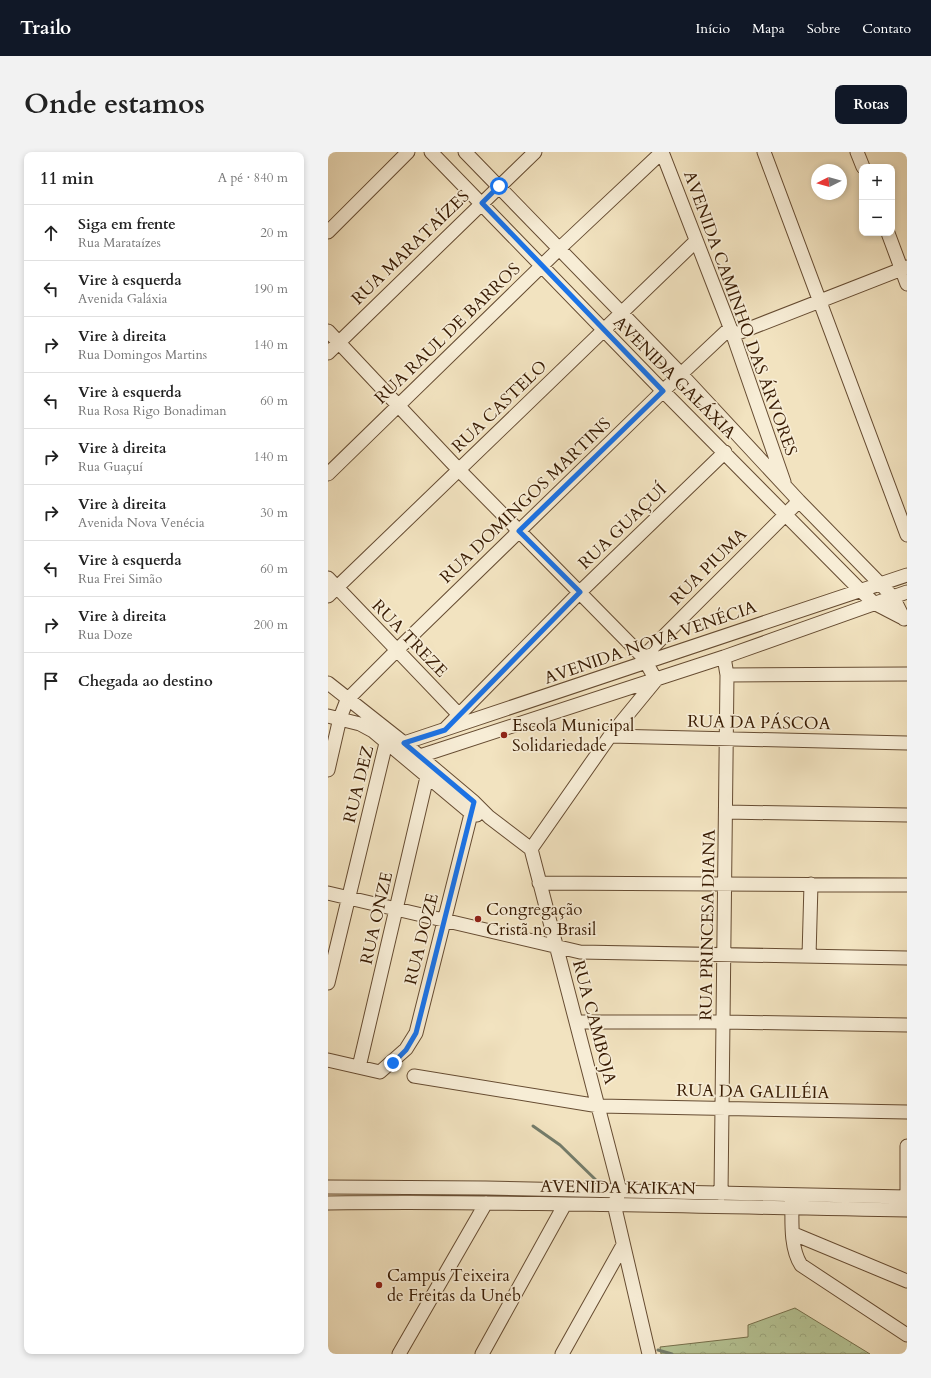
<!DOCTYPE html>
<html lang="pt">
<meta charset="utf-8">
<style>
:root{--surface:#fff;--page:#f2f2f2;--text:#222;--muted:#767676;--line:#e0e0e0;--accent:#111827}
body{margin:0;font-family:Cardo,serif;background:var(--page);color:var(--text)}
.controls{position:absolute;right:12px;top:12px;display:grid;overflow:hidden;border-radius:8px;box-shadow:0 2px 6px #0003}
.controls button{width:36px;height:36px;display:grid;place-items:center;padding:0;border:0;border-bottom:1px solid var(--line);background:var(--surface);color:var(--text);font:20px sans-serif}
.compass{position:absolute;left:483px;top:12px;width:36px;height:36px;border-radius:50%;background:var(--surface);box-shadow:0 2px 6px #0003;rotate:264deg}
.stop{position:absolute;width:12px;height:12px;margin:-9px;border:3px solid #1a73e8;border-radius:50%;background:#fff}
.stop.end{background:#1a73e8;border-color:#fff;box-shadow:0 1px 4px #0008}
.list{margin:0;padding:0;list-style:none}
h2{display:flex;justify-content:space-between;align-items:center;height:52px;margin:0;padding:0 16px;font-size:17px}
h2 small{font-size:13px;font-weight:400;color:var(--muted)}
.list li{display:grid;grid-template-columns:26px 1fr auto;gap:12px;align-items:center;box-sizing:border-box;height:56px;padding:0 16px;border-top:1px solid var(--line)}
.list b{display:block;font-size:15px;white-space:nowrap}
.list p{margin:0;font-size:13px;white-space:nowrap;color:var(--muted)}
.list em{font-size:13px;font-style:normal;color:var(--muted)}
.icon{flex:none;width:22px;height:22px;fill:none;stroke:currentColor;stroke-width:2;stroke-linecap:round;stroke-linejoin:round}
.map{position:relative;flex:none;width:579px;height:1202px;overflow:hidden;border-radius:8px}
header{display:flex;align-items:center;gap:24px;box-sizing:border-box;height:56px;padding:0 20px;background:var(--accent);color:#fff}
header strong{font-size:19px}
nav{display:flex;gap:22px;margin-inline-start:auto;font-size:14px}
.intro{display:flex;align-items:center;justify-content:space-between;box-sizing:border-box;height:96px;padding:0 24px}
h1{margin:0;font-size:28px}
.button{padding:10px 18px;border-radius:8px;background:var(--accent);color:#fff;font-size:14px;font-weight:700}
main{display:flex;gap:24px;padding:0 24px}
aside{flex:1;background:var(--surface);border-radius:8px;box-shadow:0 2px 6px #0003}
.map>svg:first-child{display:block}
</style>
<header>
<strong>Trailo</strong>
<nav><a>Início</a><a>Mapa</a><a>Sobre</a><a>Contato</a></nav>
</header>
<div class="intro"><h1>Onde estamos</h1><a class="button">Rotas</a></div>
<main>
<aside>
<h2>11 min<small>A pé · 840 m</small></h2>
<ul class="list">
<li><svg class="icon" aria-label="ahead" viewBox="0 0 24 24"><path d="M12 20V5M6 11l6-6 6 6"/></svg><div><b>Siga em frente</b><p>Rua Marataízes</p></div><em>20 m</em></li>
<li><svg class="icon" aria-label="left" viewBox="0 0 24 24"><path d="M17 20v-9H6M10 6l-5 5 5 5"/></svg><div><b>Vire à esquerda</b><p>Avenida Galáxia</p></div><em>190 m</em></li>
<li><svg class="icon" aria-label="right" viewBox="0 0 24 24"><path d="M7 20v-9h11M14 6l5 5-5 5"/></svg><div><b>Vire à direita</b><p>Rua Domingos Martins</p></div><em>140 m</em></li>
<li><svg class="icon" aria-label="left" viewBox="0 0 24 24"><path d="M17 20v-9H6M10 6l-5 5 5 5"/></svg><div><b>Vire à esquerda</b><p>Rua Rosa Rigo Bonadiman</p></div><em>60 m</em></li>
<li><svg class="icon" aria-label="right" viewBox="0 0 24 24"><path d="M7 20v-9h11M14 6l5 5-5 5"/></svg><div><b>Vire à direita</b><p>Rua Guaçuí</p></div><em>140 m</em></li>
<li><svg class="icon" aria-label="right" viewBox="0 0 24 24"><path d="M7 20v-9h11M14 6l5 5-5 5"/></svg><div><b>Vire à direita</b><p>Avenida Nova Venécia</p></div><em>30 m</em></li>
<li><svg class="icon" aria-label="left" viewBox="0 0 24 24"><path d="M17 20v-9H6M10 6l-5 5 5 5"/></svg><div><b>Vire à esquerda</b><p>Rua Frei Simão</p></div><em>60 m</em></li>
<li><svg class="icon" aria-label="right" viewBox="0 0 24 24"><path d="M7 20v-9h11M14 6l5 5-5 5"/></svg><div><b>Vire à direita</b><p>Rua Doze</p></div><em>200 m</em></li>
<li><svg class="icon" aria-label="arrive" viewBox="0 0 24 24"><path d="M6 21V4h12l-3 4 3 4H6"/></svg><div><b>Chegada ao destino</b></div></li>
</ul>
</aside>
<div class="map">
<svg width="579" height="1202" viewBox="0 0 579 1202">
<defs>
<pattern id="forest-crowns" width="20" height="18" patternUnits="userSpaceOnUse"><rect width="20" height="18" fill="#b6c596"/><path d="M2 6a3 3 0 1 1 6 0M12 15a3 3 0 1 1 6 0" fill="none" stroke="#9da980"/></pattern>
</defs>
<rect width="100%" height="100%" fill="#f2e3c0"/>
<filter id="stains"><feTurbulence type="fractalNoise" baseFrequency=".005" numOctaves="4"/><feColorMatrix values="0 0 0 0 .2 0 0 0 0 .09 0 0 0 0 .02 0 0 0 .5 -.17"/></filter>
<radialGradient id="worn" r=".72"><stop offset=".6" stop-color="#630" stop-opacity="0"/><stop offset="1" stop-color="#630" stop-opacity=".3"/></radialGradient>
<path fill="url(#forest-crowns)" stroke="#76704c" d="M467,1156L542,1202H333L332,1195L420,1185V1173Z"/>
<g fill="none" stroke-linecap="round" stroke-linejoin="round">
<path stroke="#747c6a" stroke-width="3" d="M205,974L232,993L271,1031
M330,1198L344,1202"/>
<defs>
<path id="minor" d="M103,0L335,239L532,438L546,451L573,465
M137,0L353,222L471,349L565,445L576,467
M334,0L405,183L456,330
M436,0L579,383
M529,0L535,15
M0,80L80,0
M560,81L579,132
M0,179L131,318L315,505L328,528L282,584L203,697L292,1039L286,1052L321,1202
M405,183L579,115
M0,201L207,0
M0,322L232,96L334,0
M0,426L136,568
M0,444L368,89
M315,505L471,349
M399,523L579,522
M0,531L76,591L146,650L161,665L203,697
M0,564L32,572L45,579L143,661L149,663
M118,576L252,440L397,300
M282,584L579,591
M76,591L579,423
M92,604L396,505L579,440
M0,618L12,566L19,548L69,498L335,239L402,176
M398,660L579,663
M211,731L579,733
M0,741L252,800L579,806
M481,804L483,732
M0,831L58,591L65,583
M248,870H396L579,873
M0,908L52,920L78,897L88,881L146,650
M31,915L99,625
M86,924L271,954L579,960
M0,1035L158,1036L579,1045
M393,1042L399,523L396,505
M579,1045V994
M464,1049C464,1069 462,1096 473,1113L579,1183
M0,1051C193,1049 386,1055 579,1058
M466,1082L579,1129
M71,1202L158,1051
M154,1202L237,1052
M234,1202L295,1093"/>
</defs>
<use href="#minor" stroke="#664c32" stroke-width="15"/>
<use href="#minor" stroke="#f7edd6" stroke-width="13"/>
</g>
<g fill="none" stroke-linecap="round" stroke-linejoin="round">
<path stroke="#1a73e8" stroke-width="5" d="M65,911L78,898L88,881L146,650L76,591L117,578L252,440L191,379L335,239L154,51L171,34"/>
</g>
<g fill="#8f2418" stroke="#f7edd6" stroke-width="1.5">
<circle cx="176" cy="583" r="4"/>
<circle cx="150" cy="767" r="4"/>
<circle cx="51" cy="1133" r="4"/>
</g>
<g text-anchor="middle" stroke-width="3.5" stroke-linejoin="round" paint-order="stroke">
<g font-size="17" fill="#371a02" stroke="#f7edd6">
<text transform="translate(82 95) rotate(-44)" y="6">RUA MARATAÍZES</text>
<text transform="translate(413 161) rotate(70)" y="6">AVENIDA CAMINHO DAS ÁRVORES</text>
<text transform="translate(119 181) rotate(-44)" y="6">RUA RAUL DE BARROS</text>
<text transform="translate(347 225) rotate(45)" y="6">AVENIDA GALÁXIA</text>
<text transform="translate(171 254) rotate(-44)" y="6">RUA CASTELO</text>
<text transform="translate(197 348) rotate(-44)" y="6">RUA DOMINGOS MARTINS</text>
<text transform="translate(294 374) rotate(-44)" y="6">RUA GUAÇUÍ</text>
<text transform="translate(380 414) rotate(-45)" y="6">RUA PIUMA</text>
<text transform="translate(82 486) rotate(46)" y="6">RUA TREZE</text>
<text transform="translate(322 490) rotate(-19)" y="6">AVENIDA NOVA VENÉCIA</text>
<text transform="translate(431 570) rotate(1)" y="6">RUA DA PÁSCOA</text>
<text transform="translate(30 632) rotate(-76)" y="6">RUA DEZ</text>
<text transform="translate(48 766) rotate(-77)" y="6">RUA ONZE</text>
<text transform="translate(379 773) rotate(-89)" y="6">RUA PRINCESA DIANA</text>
<text transform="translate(93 787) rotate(-76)" y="6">RUA DOZE</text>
<text transform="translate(267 870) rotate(75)" y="6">RUA CAMBOJA</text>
<text transform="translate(425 939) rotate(1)" y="6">RUA DA GALILÉIA</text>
<text transform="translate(290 1035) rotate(1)" y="6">AVENIDA KAIKAN</text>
</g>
<g font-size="17" fill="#371a02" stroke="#f7edd6" text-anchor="start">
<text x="184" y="579">Escola Municipal<tspan x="184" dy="20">Solidariedade</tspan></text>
<text x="158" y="763">Congregação<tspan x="158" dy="20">Cristã no Brasil</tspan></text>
<text x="59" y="1129">Campus Teixeira<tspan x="59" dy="20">de Freitas da Uneb</tspan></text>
</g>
</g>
<rect width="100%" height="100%" filter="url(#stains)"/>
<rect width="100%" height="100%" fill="url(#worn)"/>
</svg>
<div class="controls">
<button>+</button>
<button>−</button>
</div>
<svg class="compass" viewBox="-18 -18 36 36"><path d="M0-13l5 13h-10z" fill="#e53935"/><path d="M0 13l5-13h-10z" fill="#767676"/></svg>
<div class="stop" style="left:171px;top:34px"></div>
<div class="stop end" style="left:65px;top:911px"></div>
</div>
</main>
